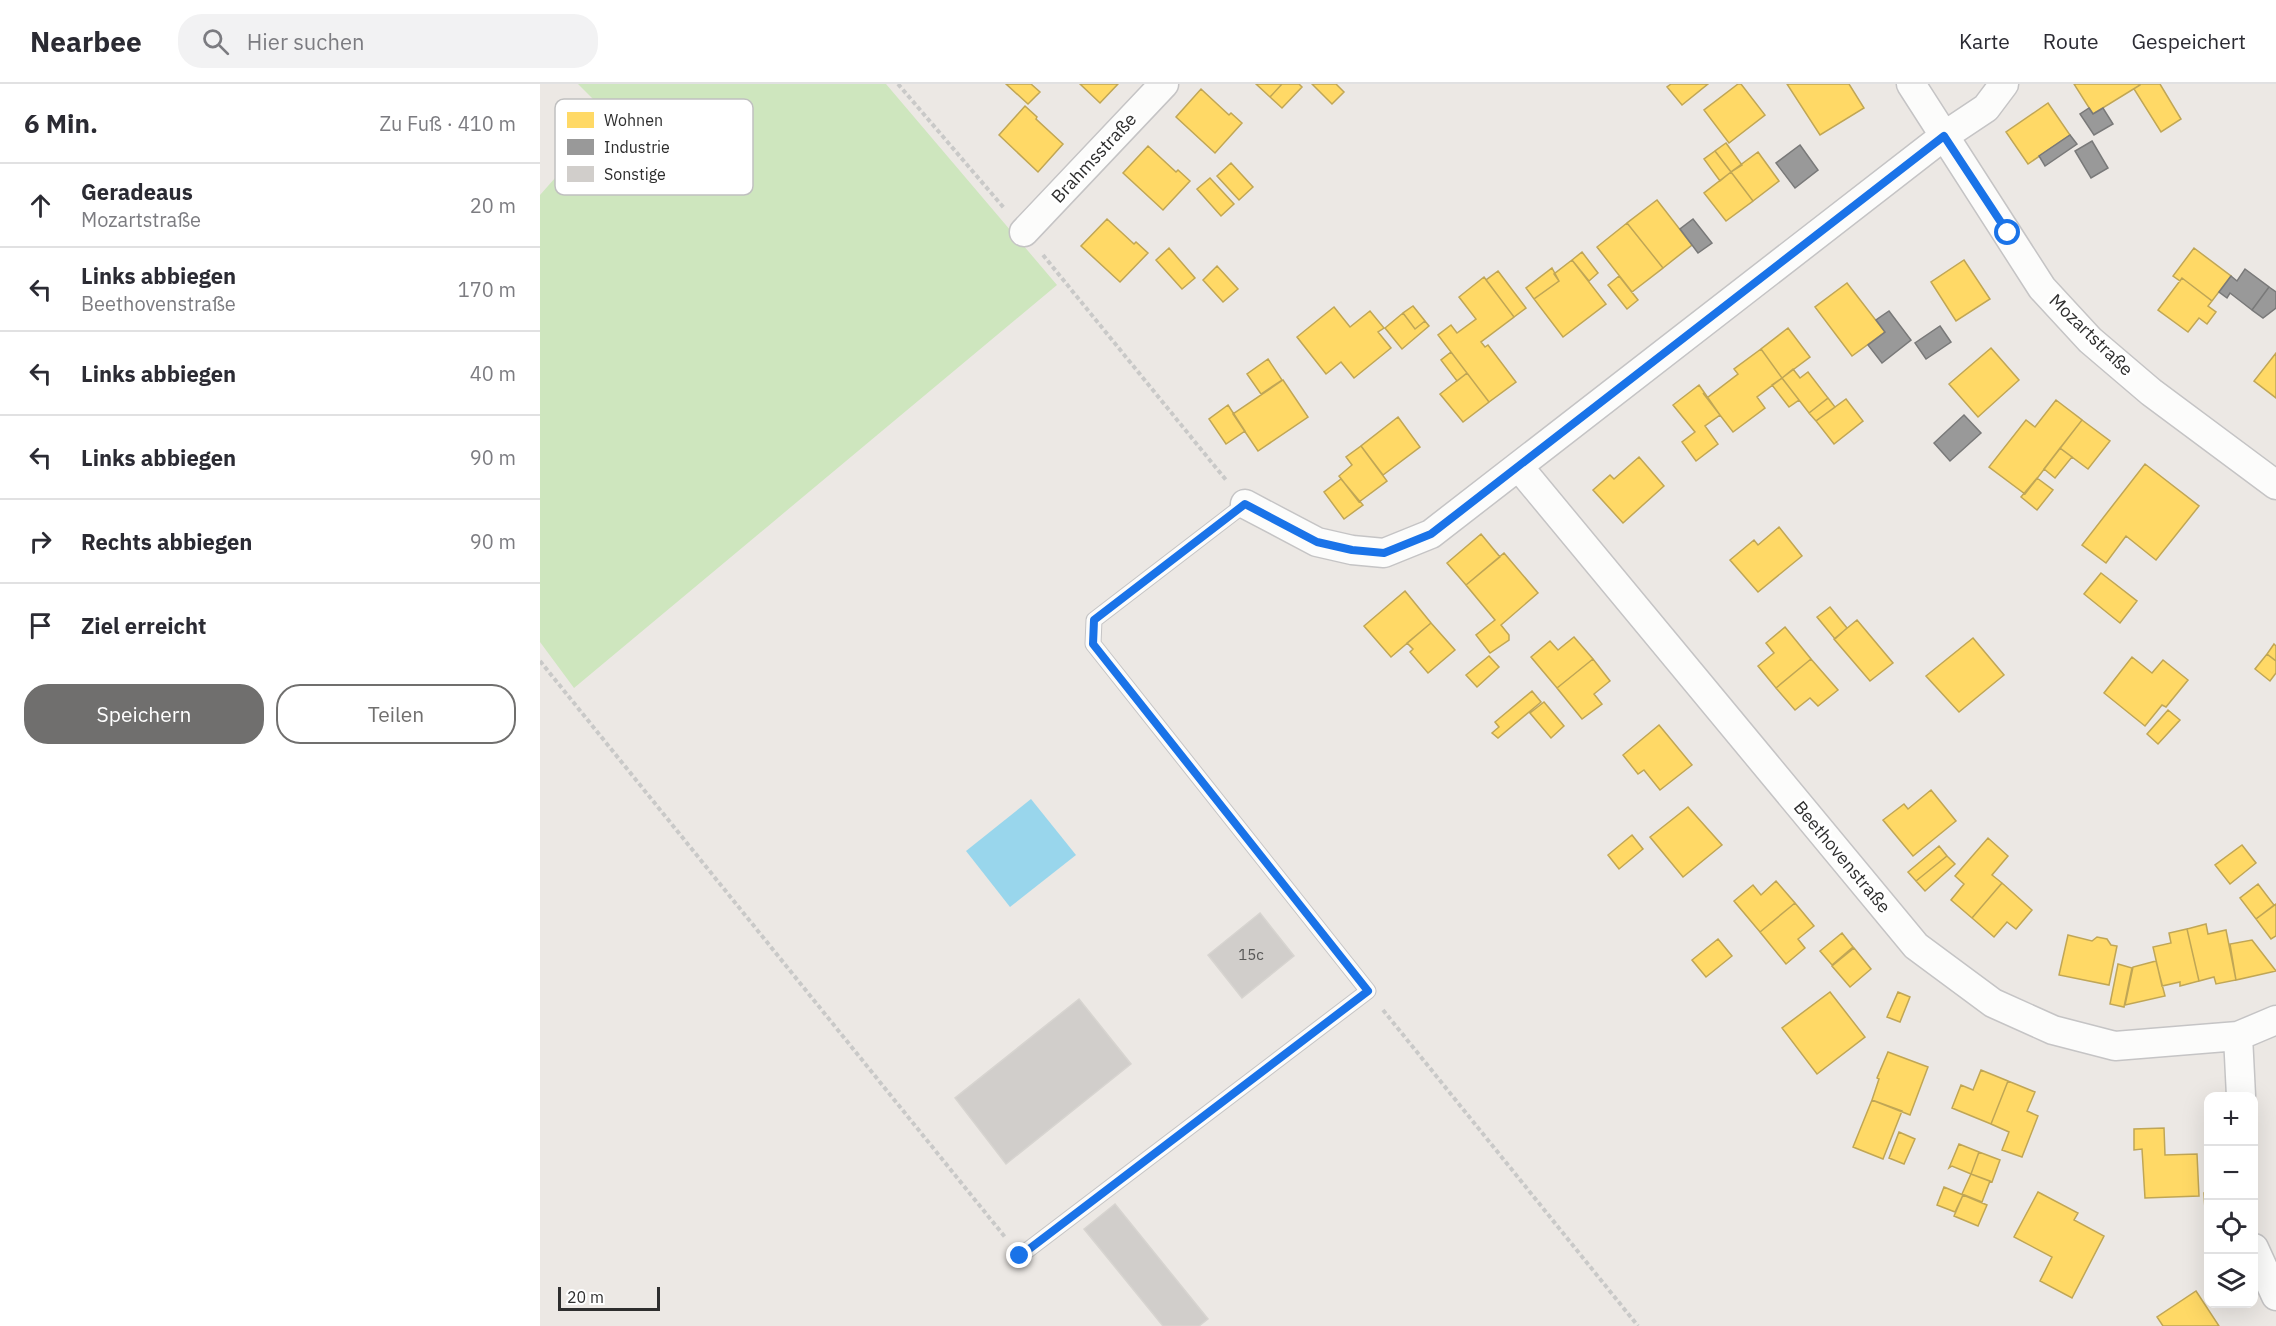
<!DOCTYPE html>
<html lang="de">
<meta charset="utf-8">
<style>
:root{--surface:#fff;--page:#f2f2f3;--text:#2b2b33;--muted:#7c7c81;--line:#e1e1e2;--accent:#706f6e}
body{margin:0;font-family:"IBM Plex Sans",sans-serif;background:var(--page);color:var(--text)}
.controls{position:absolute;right:18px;bottom:18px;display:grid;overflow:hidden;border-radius:12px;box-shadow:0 6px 24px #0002}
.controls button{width:54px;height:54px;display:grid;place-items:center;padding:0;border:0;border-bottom:2px solid var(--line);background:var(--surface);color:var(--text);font:30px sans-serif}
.scale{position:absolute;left:18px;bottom:15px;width:102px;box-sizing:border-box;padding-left:6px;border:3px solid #2e2e2e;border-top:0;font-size:16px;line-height:21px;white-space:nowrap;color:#2e2e2e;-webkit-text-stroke:4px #fff;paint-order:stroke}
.stop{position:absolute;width:18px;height:18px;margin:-14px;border:4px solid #1a73e8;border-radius:50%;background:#fff}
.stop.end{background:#1a73e8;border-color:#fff;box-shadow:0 2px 6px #0008}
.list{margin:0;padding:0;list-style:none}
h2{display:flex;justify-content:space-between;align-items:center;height:78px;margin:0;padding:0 24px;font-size:26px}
h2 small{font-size:20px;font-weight:400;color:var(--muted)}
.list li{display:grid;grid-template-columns:39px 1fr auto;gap:18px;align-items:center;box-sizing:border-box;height:84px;padding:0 24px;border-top:2px solid var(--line)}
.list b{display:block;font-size:22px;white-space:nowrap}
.list p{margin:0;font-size:20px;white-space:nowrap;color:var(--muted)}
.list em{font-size:20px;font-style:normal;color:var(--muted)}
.actions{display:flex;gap:12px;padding:18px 24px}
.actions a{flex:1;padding:14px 0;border:2px solid var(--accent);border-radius:24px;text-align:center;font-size:21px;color:var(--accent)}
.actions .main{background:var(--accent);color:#fff}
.icon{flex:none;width:33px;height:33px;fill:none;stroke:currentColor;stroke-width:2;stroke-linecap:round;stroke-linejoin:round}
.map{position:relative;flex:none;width:1736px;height:1242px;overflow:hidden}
header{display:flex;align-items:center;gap:36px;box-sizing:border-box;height:84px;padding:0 30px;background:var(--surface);border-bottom:2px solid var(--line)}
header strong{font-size:28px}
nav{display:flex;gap:33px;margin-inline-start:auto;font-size:21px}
.search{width:420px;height:54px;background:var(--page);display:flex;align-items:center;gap:15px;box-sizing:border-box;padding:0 21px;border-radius:24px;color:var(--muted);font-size:22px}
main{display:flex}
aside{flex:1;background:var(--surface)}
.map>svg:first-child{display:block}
</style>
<header>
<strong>Nearbee</strong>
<div class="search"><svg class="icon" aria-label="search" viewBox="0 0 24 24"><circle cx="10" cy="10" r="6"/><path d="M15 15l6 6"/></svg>Hier suchen</div>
<nav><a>Karte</a><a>Route</a><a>Gespeichert</a></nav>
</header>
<main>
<aside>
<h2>6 Min.<small>Zu Fuß · 410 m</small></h2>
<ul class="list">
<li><svg class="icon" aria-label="ahead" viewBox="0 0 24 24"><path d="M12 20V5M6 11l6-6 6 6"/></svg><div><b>Geradeaus</b><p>Mozartstraße</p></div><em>20 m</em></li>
<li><svg class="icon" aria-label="left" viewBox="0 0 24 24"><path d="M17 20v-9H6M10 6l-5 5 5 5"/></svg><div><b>Links abbiegen</b><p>Beethovenstraße</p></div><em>170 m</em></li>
<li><svg class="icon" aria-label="left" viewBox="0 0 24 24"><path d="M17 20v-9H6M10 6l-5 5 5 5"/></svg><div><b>Links abbiegen</b></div><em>40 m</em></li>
<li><svg class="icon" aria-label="left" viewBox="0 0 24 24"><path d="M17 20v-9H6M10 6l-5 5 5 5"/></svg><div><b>Links abbiegen</b></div><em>90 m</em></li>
<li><svg class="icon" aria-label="right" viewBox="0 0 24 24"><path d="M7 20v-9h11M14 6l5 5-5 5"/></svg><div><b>Rechts abbiegen</b></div><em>90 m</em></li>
<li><svg class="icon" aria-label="arrive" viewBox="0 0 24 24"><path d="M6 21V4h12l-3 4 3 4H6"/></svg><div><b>Ziel erreicht</b></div></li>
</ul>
<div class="actions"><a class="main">Speichern</a><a>Teilen</a></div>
</aside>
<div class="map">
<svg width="1736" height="1242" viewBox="0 0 1736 1242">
<rect width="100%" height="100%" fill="#ece8e4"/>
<path fill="#cee6be" d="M38,0H346L517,201L34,604L0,558V111L70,32Z"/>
<path fill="#99d6ec" d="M491,715L536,771L470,823L426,767Z"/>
<path fill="#ffd966" stroke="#c0a655" stroke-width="1.5" d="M466,0H491L500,8L488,20Z
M540,0H578L560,19Z
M716,0H742L730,13Z
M742,0H759L762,3L742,24L730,13Z
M772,0H796L804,8L792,20Z
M1131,0H1168L1142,21L1127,3Z
M1198,0H1201L1225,31L1189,59L1164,26Z
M1247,0H1309L1324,24L1280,51Z
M1534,0H1600V1L1553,30Z
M1620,0L1641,35L1621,48L1594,5L1601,0Z
M661,5L689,31L691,29L702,39L675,69L636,33Z
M1508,19L1530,51L1488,80L1466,48Z
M485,22L497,33L496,35L523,60L498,88L459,51Z
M1186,59L1202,81L1191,88L1175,67Z
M608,62L636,88L638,86L650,97L623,126L583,89Z
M1175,67L1191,88L1180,97L1164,75Z
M1218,68L1239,97L1213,117L1191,88Z
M691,79L713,103L699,116L677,92Z
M1191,88L1213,117L1186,137L1164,109Z
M670,94L694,120L681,132L657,105Z
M1117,116L1152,161L1123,184L1087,139Z
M567,135L594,160L596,158L608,169L580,198L541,162Z
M1087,139L1123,184L1092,208L1057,163Z
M629,164L655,194L642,205L616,176Z
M1654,164L1691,192L1672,217L1642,194L1640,197L1633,192Z
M1042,168L1058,189L1049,197L1032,176Z
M1032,176L1066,220L1023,253L994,215L1019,197L1014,190Z
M1424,176L1450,215L1416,237L1391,198Z
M677,182L698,205L683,218L663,196Z
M1012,184L1019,197L994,215L986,204Z
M958,187L986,224L974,233L946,196Z
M1079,192L1098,216L1087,225L1068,201Z
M944,193L974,233L941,258L945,263L948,261L976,298L949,318L898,251L911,241L917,249L936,235L919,213Z
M1642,194L1672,217L1668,222L1676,228L1667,240L1659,234L1648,248L1618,226Z
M1307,199L1345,248L1312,272L1275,223Z
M873,222L885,237L875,245L863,229Z
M794,223L810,243L830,227L844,244L838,248L851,264L814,294L801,278L786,290L757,253Z
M863,229L875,245L885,237L889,242L862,265L845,244Z
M1248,244L1270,273L1242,294L1221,265Z
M1451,264L1479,296L1438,333L1409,300Z
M1221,265L1242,294L1217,313L1225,324L1193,348L1163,309L1168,313L1198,290L1194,285Z
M911,268L927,289L917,297L901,276Z
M1736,269V314L1714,297Z
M728,275L742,296L721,310L707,290Z
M1253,285L1260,294L1268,288L1288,314L1269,329L1242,294Z
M927,289L949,318L923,338L900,310Z
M1242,294L1259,316L1249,323L1232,301Z
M743,296L768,333L718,367L693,330Z
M1159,301L1180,331L1165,342L1178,360L1156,377L1142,358L1155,348L1133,321Z
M1288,314L1295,323L1276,337L1269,329Z
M1306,315L1323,337L1294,360L1276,337Z
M1516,316L1542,336L1485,410L1449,383L1486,336L1495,343Z
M688,321L705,347L686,360L669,335Z
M858,333L880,363L843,391L821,362Z
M1542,336L1570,357L1548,385L1520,364Z
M821,362L847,397L819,418L799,392L812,381L806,373Z
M1520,364L1532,373L1515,394L1504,385Z
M1099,373L1124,402L1083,439L1053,406L1070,391L1074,395Z
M1605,380L1659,422L1616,476L1586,452L1566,479L1542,461Z
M1497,394L1513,406L1497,426L1481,413Z
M801,395L823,421L804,435L784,408Z
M1239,443L1262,472L1218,508L1190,476L1214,456L1218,461Z
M941,450L960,473L926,501L907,479Z
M964,469L998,509L961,541L969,551V556L950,569L936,551L955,536L926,501Z
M1561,489L1597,517L1580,539L1544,510Z
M865,507L891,539L851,573L824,542Z
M1290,523L1307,544L1295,555L1277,533Z
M1317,536L1353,579L1330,597L1294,555Z
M891,539L915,566L888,589L870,568L873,565L867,559Z
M1245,543L1271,575L1236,604L1218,582L1234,569L1226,559Z
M1034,553L1053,575L1017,604L991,573L1010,557L1018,566Z
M1433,554L1464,591L1419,628L1386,592Z
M1734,560L1736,562V577L1727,570Z
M1727,570L1736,577V589L1730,597L1715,585Z
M949,572L959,583L937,603L926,591Z
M1592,573L1612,589L1623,576L1648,596L1626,623L1622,621L1605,642L1564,609Z
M1053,575L1070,597L1054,610L1062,620L1042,635L1017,604Z
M1271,575L1298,606L1278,622L1270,614L1255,626L1236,604Z
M992,607L1001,618L958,654L952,649L959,643L955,638Z
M1004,618L1024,642L1011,654L990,629Z
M1628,626L1640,636L1618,660L1607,650Z
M1119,641L1152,681L1120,706L1104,686L1098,690L1083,671Z
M1391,706L1416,737L1373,772L1343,736L1364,720L1368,725Z
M1148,723L1182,761L1143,793L1110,753Z
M1092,751L1103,765L1079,785L1068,771Z
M1448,754L1468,772L1452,791L1462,799L1432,834L1411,816L1424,800L1415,792Z
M1702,761L1716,779L1690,800L1675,781Z
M1399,762L1407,772L1376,797L1368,788Z
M1407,772L1415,780L1385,807L1376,797Z
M1236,797L1255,819L1220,848L1194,817L1213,801L1221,811Z
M1462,799L1492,826L1476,845L1467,838L1454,853L1432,834Z
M1718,800L1734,821L1716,835L1700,814Z
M1255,819L1274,842L1258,855L1265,864L1246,880L1220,848Z
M1736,820V852L1731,855L1716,835Z
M1666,840L1668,850L1686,846L1696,896L1676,900L1674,893L1659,897L1647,845Z
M1647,845L1659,897L1640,902V898L1622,902L1613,863L1631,859L1629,849Z
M1302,849L1313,863L1292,881L1280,867Z
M1528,851L1552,857L1557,853L1567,855L1571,861L1577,862L1569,901L1519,891Z
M1178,855L1192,872L1166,893L1152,876Z
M1712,856L1736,887L1696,896L1690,860Z
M1314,864L1331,885L1310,903L1292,882Z
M1616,877L1625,912L1585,921L1593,883Z
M1578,880L1592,884L1584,923L1570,920Z
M1290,908L1325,953L1277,990L1242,944Z
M1358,908L1370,913L1360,938L1347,933Z
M1348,968L1388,983L1370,1031L1332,1016L1339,995L1337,994Z
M1441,986L1468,997L1451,1040L1412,1024L1421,1001L1433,1006Z
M1468,997L1495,1008L1487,1027L1498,1032L1482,1073L1462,1066L1469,1048L1451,1040Z
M1332,1016L1362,1027L1343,1075L1313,1063Z
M1624,1044L1625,1071L1657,1070L1659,1112L1605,1114L1602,1065L1594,1066V1045Z
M1359,1048L1375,1055L1364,1080L1349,1074Z
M1419,1060L1439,1068L1431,1090L1412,1082L1409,1084Z
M1439,1068L1460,1076L1452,1098L1431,1090Z
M1431,1090L1450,1097L1442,1118L1422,1110Z
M1404,1103L1423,1111L1415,1128L1397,1121Z
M1498,1108L1538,1129L1534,1136L1564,1152L1532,1214L1500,1197L1512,1173L1474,1153Z
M1664,1109H1668V1143H1666Z
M1423,1111L1447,1121L1438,1142L1414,1132Z
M1656,1207L1679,1242H1623L1617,1233Z"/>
<path fill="#999" stroke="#797979" stroke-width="1.5" d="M1549,24L1553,30L1563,24L1573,40L1554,51L1540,30Z
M1530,51L1537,60L1505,82L1499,72Z
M1552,57L1568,84L1551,94L1535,67Z
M1260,61L1278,86L1255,104L1236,79Z
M1153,135L1172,159L1158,169L1140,145Z
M1705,185L1729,203L1712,226L1690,209L1687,214L1679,208L1691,192L1697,197Z
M1729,203L1736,208V224L1723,234L1712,226Z
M1349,227L1371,256L1342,279L1328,261L1345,248L1336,236Z
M1400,242L1411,258L1386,275L1375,259Z
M1424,331L1441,349L1410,377L1394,359Z"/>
<path fill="#d1cecb" stroke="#d7d4d0" stroke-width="1.5" d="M720,829L754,872L702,914L668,871Z
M539,915L591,980L466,1080L415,1014Z
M575,1120L668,1235L659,1242H623L544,1145Z"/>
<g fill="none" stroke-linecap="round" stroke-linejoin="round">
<defs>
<path id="lane" d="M480,1172L828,907L553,560L554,536L705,420"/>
<path id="street" d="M1371,0L1502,204L1550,256L1611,308L1736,401
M484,148L624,0
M979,383L1376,862L1453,919L1513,946L1575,962L1698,952L1736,936
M705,420L777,458L812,466L844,469L891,450L1404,52L1446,24L1464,0
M1698,952L1701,1012
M1714,1164L1736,1212"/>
</defs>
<use href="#lane" stroke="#c5c4c5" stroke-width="17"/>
<use href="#street" stroke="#c5c4c5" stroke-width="31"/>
<path stroke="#c9c9c8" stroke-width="4" stroke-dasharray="4.5 3" stroke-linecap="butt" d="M358,0L464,124
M503,171L686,396
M0,577L465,1153
M843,926L1098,1242"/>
<use href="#lane" stroke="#fcfcfb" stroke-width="15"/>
<use href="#street" stroke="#fcfcfb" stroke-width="28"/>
</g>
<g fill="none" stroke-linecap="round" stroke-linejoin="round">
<path stroke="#1a73e8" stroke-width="8" d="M480,1172L828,907L553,560L554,536L705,420L777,458L812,466L844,469L891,450L1404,52L1468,149"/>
</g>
<g text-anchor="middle" stroke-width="6" stroke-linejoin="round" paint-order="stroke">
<g font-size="15" fill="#585857">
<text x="711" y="876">15c</text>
</g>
<g font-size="18" fill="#2e2e2e" stroke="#fff">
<text transform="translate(554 74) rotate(-47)" y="6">Brahmsstraße</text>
<text transform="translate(1551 251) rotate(44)" y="6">Mozartstraße</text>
<text transform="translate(1302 773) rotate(50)" y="6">Beethovenstraße</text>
</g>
</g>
<rect x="15" y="15" width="198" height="96" rx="9" fill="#fff" stroke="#c0c0c0" stroke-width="1.5"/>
<rect x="27" y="28" width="27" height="16" fill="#ffd966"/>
<rect x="27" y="55" width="27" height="16" fill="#999"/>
<rect x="27" y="82" width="27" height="16" fill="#d1cecb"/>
<g font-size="16" fill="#2e2e2e">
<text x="64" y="42">Wohnen</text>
<text x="64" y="69">Industrie</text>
<text x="64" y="96">Sonstige</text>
</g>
</svg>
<div class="controls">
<button>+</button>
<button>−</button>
<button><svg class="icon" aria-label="locate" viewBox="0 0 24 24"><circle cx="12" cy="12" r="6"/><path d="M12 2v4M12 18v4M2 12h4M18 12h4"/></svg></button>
<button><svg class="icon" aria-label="layers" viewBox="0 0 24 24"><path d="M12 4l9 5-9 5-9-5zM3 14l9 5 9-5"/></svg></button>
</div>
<div class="scale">20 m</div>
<div class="stop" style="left:1468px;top:149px"></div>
<div class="stop end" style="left:480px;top:1172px"></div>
</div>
</main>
